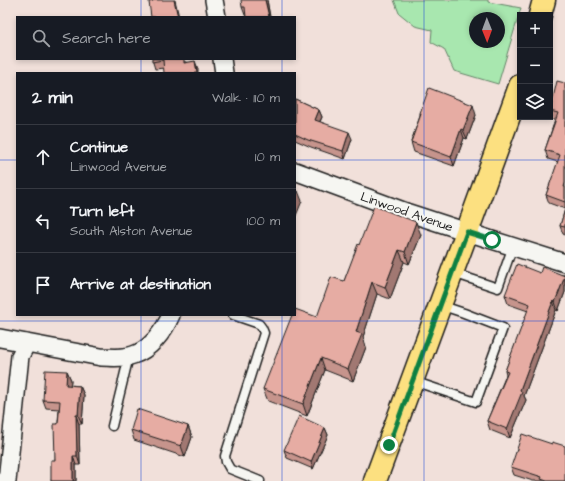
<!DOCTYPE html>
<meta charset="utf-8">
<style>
:root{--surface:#171b24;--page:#20242c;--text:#f1f3f6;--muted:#9ea1a6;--line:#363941}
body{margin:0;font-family:"Architects Daughter",sans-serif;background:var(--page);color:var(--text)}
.controls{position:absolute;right:12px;top:12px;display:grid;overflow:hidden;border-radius:0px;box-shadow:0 2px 6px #0003}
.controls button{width:36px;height:36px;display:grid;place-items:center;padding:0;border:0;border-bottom:1px solid var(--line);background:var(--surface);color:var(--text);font:20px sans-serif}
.compass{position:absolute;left:469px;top:12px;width:36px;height:36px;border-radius:50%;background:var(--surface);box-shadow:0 2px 6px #0003;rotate:179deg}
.stop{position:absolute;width:12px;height:12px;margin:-9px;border:3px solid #0b8043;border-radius:50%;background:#fff}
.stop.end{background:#0b8043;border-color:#fff;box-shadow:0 1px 4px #0008}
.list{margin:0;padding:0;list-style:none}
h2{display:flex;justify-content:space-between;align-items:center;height:52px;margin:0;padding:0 16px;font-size:17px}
h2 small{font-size:13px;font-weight:400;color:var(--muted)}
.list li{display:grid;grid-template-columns:26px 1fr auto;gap:12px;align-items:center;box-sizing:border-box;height:64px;padding:0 16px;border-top:1px solid var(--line)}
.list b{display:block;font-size:15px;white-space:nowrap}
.list p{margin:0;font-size:13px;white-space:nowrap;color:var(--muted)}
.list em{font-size:13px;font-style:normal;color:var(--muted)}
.icon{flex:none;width:22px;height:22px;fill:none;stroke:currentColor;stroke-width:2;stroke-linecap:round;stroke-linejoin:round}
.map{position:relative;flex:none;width:565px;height:481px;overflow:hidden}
.search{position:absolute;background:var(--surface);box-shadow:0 2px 6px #0003;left:16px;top:16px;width:280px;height:44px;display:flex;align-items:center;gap:10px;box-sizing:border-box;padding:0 14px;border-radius:0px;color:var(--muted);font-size:15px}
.panel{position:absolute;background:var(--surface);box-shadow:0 2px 6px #0003;left:16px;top:72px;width:280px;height:244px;border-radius:0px}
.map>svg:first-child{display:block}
</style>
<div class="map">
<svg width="565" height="481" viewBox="0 0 565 481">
<rect width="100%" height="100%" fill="#f1e0da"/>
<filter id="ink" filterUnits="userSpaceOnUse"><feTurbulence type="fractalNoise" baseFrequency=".025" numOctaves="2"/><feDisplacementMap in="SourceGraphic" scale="8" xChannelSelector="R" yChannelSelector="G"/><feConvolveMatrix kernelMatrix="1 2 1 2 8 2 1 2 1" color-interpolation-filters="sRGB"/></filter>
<g filter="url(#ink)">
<path fill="#a8e7af" stroke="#628266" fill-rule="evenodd" d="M394,0H488V2L521,8L498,84L454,71L444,49L431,42L432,30L415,26L399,13ZM475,18H499V42H475Z"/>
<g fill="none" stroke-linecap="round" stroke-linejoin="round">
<defs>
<path id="lane" d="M453,273L498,288L513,246
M233,315L259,324L262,328L264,333L225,456L226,462L230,469L260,481
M413,381L476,402L503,328L464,313L440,305
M112,426L129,356"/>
<path id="street" d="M214,0L217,17
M222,59L224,73
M295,171L406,212L492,240L565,263
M0,338L101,357C111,357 123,359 133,355C150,350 164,331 171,315
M7,481L20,356L27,343"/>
<path id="primary" d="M540,15L544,0
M375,481L467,232L520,86"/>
</defs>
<use href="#lane" stroke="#1c1c1c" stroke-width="11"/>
<use href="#street" stroke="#1c1c1c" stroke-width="20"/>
<use href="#primary" stroke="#1c1c1c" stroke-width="25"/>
<use href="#lane" stroke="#f6f6f2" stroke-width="8"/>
<use href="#street" stroke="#f6f6f2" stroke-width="17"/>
<use href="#primary" stroke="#fce080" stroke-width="22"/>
</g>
<path fill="#c6948c" stroke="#1c1c1c" d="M267,0L270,17H246V15H245L242,7Z
M152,59L186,62L198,69L164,68L155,69Z
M565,83V235L563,234L560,226L565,209L549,203L546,195L558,162L548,159L545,150L555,120H553L550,111Z
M295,99L319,110L322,117L320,122L352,139L345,159L311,147L295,140Z
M420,113L476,115L467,139L464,138L454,166L414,152L411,142L420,116Z
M421,235L409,264L404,262L390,299L377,294L363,337L366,347L353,381L325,370L307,416L268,401L263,389L344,281L359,245Z
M540,273L565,275V292L558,311L556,310L524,396L526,400L510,438L490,430L487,421L506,375L505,371L528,311L508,304L505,295Z
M67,371L71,380L70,385L80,386L84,395L82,424H79L80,465H76V481H51L55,460L59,409L46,408L43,400Z
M188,426L192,437L185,457L134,440L131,430Z
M325,428L328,435L313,469L287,458L284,450Z
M552,444L565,481H533L514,475L511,467Z"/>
<path fill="#a17872" stroke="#1c1c1c" d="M174,0H175L179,17H178Z
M265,0H267L270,17H269Z
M195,61L198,69V73H197Z
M473,105L476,115L467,139L463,130Z
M319,110L322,117L317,127L315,120Z
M461,129L464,138L454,166L451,157Z
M349,132L352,139L345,159L343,151Z
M298,191L302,201L295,218V198Z
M416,222L421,235L409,264L405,252Z
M399,250L404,262L390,299L385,287Z
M565,276V292L558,311L555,302Z
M372,282L377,294L363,337L366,347L353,381L348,369L356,332Z
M553,301L556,310L524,396L526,400L510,438L507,429L520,390Z
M321,358L325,370L307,416L303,404Z
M67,371L71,380L70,394L66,385Z
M80,386L84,395L82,424L78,415Z
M76,415L79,424L80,465L77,456Z
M188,426L192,437L185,457L181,446Z
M325,428L328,435L313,469L311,462Z
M73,456L76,465V481H73Z"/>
<path fill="#e6aca3" stroke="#1c1c1c" d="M153,0H174L178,17H151L149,2L153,1Z
M241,0H265L269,17H246L245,7H242Z
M152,59H184V63L195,61L197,73H164L163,60L152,62Z
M557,81L565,83V183L564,187H565V202L546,195L560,155L545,150L558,113L550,111Z
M429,88L473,105L463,130L461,129L451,157L411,142L421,114L420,113Z
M295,99L319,110L315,120L349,132L343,151L308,140L295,134Z
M295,190L298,191L295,198Z
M374,206L416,222L405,252L399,250L385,287L372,282L356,332L362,334L348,369L321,358L303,404L263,389L292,315H295V309L317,317L331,277L344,281L358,244L359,245Z
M565,209V227L560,226Z
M517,264L540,273L542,267L565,276L555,302L553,301L520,390L522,392L507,429L487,421L508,372L505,371L530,304L505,295Z
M45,370L67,371L66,385L80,386L78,415H76L77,456H73V481H51V460H55L54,424H58L60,401L43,400Z
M137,409L188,426L181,446L131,430Z
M299,416L325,428L311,462L284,450Z
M522,434L552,444V442L565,446V481H547L541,479L542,477L511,467Z"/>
</g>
<g fill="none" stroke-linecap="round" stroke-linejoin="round" filter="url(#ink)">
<path stroke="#0b8043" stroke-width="5" d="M389,445L467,232L492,240"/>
</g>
<path fill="none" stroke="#1d4ed8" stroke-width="1" stroke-opacity="0.55" d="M141,0V17M282,0V17M424,0V481M141,59V73M282,59V73M0,160H17M295,160H565M141,315V481M282,315V481M0,321H565"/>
<g text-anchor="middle" stroke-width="4" stroke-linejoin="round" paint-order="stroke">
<g font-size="13" fill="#1c1c1c" stroke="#f6f6f2">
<text transform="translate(407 211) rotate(19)" y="5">Linwood Avenue</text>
</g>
</g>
</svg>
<div class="controls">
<button>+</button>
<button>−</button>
<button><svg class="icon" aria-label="layers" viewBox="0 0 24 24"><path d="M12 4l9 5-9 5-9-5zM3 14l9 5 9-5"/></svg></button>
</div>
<svg class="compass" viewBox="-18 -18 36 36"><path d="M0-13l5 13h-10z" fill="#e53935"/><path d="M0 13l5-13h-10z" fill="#9ea1a6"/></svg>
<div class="stop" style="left:492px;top:240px"></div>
<div class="stop end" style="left:389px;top:445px"></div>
<div class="search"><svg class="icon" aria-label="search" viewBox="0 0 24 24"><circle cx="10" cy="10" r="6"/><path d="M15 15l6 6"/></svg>Search here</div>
<section class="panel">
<h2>2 min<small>Walk · 110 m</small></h2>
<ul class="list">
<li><svg class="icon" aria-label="ahead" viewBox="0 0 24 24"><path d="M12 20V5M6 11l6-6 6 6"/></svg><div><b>Continue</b><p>Linwood Avenue</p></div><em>10 m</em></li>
<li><svg class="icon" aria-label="left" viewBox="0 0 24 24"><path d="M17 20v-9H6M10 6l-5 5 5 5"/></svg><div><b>Turn left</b><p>South Alston Avenue</p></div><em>100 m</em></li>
<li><svg class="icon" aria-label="arrive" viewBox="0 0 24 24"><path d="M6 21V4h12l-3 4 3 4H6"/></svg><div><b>Arrive at destination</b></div></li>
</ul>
</section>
</div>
